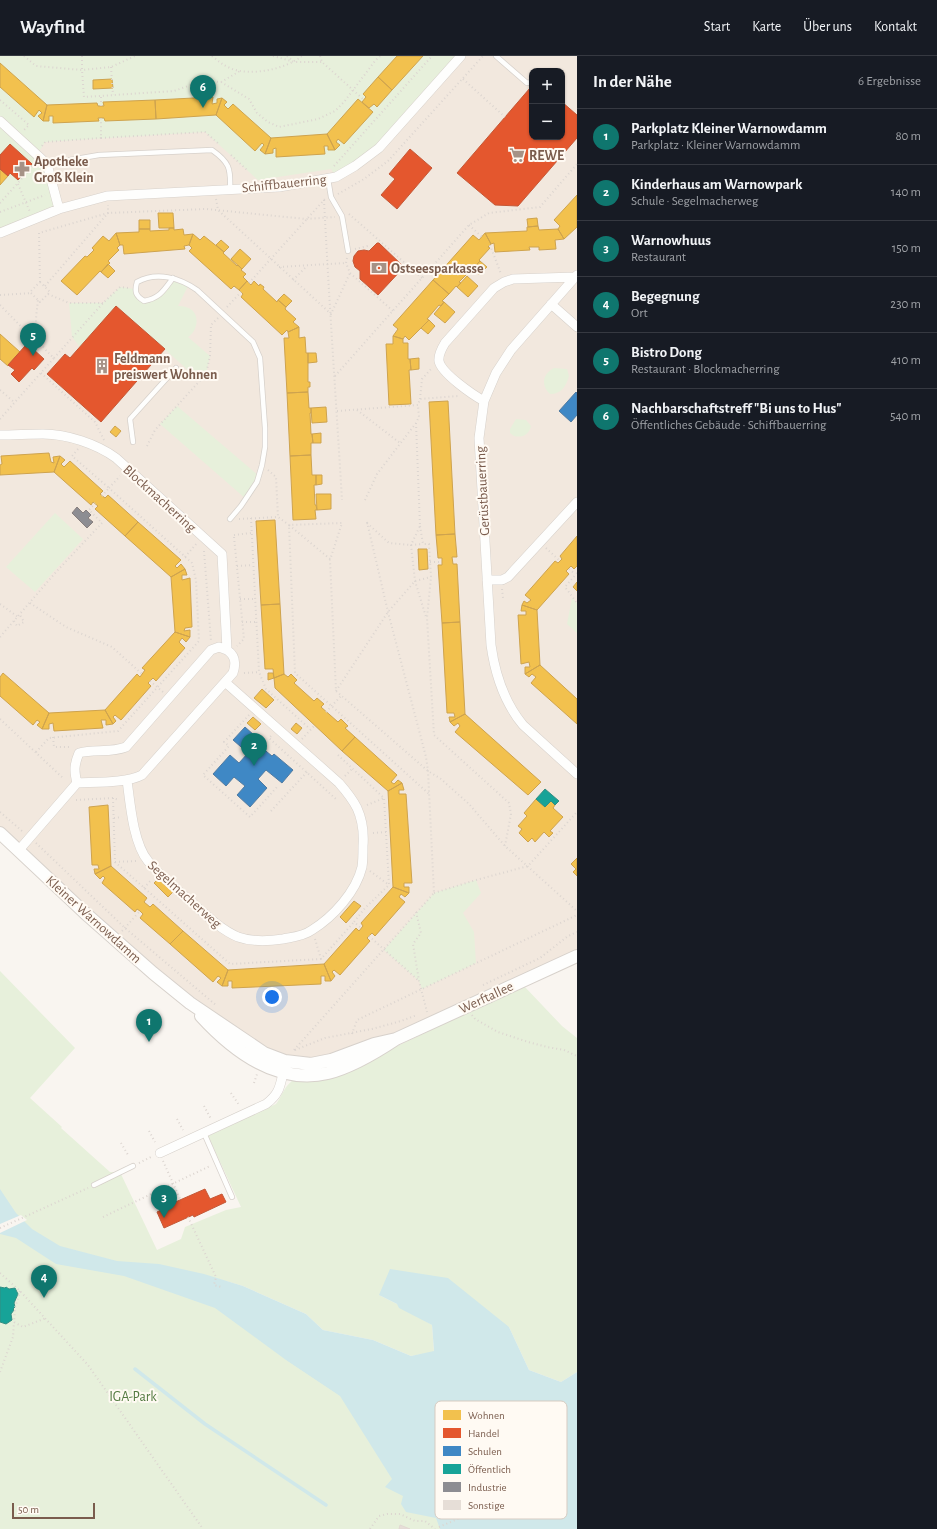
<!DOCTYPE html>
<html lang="de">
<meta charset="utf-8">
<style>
:root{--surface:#171b24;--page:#242831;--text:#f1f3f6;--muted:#9ea1a6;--line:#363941;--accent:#0f766e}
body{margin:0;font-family:"Alegreya Sans",sans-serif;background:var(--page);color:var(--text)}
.controls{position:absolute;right:12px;top:12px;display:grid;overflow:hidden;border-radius:8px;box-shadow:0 1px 3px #0004}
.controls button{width:36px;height:36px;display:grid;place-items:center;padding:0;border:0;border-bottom:1px solid var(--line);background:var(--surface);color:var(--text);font:20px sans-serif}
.scale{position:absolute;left:12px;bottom:10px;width:83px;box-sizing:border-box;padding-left:4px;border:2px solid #7a5c4d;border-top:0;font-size:11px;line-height:14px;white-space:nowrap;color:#7a5c4d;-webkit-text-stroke:3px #fffaf3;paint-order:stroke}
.you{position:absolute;left:272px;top:941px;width:14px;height:14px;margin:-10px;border:3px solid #fff;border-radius:50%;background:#1a73e8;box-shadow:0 0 0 6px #1a73e833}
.badge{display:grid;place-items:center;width:26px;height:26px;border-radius:50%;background:var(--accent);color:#fff;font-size:13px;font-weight:700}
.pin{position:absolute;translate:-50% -33px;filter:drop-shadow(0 1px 2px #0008)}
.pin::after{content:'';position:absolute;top:21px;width:14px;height:12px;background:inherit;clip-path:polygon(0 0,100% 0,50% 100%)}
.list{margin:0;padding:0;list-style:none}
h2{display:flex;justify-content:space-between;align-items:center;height:52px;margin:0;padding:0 16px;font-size:17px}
h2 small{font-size:13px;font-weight:400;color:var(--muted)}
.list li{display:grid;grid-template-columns:26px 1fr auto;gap:12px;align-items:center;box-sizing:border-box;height:56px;padding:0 16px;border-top:1px solid var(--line)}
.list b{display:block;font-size:15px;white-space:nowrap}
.list p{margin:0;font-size:13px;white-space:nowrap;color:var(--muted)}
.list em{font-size:13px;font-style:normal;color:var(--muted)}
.map{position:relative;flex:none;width:577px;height:1473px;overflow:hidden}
header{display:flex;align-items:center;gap:24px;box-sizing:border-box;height:56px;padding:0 20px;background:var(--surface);border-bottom:1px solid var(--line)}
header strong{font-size:19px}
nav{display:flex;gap:22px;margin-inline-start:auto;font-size:14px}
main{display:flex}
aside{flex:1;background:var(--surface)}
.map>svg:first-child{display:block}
</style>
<header>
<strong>Wayfind</strong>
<nav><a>Start</a><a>Karte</a><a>Über uns</a><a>Kontakt</a></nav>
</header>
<main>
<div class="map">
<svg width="577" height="1473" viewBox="0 0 577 1473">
<rect width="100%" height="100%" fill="#f9f5f0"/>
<path fill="#f2e8de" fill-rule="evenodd" d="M0,0H577V900L338,1013L272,1014L0,777ZM532,15H562V81H532Z"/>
<path fill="#e7f0db" d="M0,0H461L379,92L336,121L331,113L258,124L205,76L45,86L37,99L47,108L59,153L0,177Z
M173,222L189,228L178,250C183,250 189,251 193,255C200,263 196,276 188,281L210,300L206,318L200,325L117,250L80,291L72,281L69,247H103L120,231L135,233L144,245L153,244Z
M554,312L567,313L569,320C566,330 562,338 550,338C541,330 542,318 554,312Z
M177,350L259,420L246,443L160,368Z
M516,363L526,364L531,370C529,379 522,382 514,380L510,377V373Z
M55,457L83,483L35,536L6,511Z
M572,542L577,547V577L567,568Z
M476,824L481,837L463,857L474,876L476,907L422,933L419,925L384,894L434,837Z
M0,915L75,992L30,1042L62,1071L61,1072L110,1116H120L157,1194L181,1183L185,1171L226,1154L241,1151L208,1080L276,1048C282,1040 284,1031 292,1025L353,1011L524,930L562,970L577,982V1316L561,1326L529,1314L509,1271L379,1239L397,1248L432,1269L434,1296L411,1300L373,1284L323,1274L306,1258L243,1230L226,1225L392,1340L459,1473H0Z"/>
<path fill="#d0e8ea" d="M0,1133L16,1157L32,1173L60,1190L117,1205L159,1208L204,1218L243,1230L306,1258L323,1274L373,1284L411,1300L434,1295L432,1269L399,1252L397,1248L379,1239L390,1213L448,1222L509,1271L529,1314L561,1326L577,1316V1473H440L436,1462L406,1456L401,1448L403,1440L385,1431L392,1423L340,1340L286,1304L215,1252L124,1220L56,1208L16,1182L0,1178Z"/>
<path fill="#f9f5f0" d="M21,1159L27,1164L0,1177V1168Z"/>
<path fill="#f2c14e" stroke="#cea34e" d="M397,0H423L392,34L378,21Z
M0,7L47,49L43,65L38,60L42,57L39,54L34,61L0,31Z
M378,21L392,34L377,51L374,48L369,52L362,46L366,41L363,38Z
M112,23L113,32L93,33V24Z
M213,41L212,48L217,47V43L222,42L216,59L156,63L155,44Z
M222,42L227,46L224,49L228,53L233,48L271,82L265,98L260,94L264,89L262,87L255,95L216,59Z
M358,43L373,56L344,88L338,83L336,86L340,89L335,94L327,78Z
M155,44L156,63L105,65L104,62H98L99,65L53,67V60H49V65H43L47,49L97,47L98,50H104L103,46Z
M327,78L335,94H328V90H324L325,98L276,101V92L273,93V97L265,98L271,82Z
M0,113L8,120L0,129Z
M577,139V171L564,183L558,173L560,170L554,164Z
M158,157H173L174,172H159Z
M537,162L538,170L528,171L527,163Z
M139,164H150V173H139Z
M538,170L539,174L558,173L564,183L555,184L556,193L539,194V191H529L530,194L495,196L494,187L491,188L485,177L527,175V171Z
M169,172H174V174L183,173L184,179L193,178L189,189L184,190L185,193L124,198L123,189H120L116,177L139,176V173H150V175L169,174Z
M116,177L120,189L117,192L119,194L108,205L110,207L101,216L100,215L77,239L61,225L85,200L87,201L94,194L92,192L103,180L109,185Z
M485,177L491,188L488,191L490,192L479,204L480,205L459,226L461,227L457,231L456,230L449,238L433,224L473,179L479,184Z
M193,178L200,184L204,180L224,196L223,197L237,210L238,209L242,213L241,214L246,218L243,221L247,225L239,234L234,230L231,233L189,195L192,192L189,189Z
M221,184L229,191L224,196L216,189Z
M240,193L251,203L242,213L231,203Z
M480,205L487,211L479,219L473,213Z
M108,208L115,215L108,222L101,216Z
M467,220L478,230L468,241L457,231Z
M433,224L449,238L442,245L444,246L441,250L439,249L427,263L429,264L409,284L405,280L403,283L393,280L398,273L393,269Z
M247,225L251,229L254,225L259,230L260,228L264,231L263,233L277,246L278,244L286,251L285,253L296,263L293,266L299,271L288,276L287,274L282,279L241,241L243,238L239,234Z
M284,238L292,245L286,251L278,244Z
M444,246L455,256L445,267L434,258Z
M429,264L435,270L428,278L421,272Z
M299,271V282L305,281L306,297H308V326H310V331H308V336L287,337L284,282H289L288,276Z
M0,278L20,296L8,310L0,303Z
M393,280L403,283V287H408V303H410L411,314H409L411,348L389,349L386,288H393Z
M308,297H316L317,306L308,307Z
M419,302V313L411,314L410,303Z
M308,336L309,352H311V357H310L311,378H312L313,387H311V399L290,400L287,337Z
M448,345L455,478L436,479L429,346Z
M326,351L327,366L312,367L311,352Z
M115,370L121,375L116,381L110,376Z
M321,377V387H313L312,378Z
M49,397L51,406L54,407L53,401L60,400L54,416L0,419V409L2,408L1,400Z
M311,399L312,419H316V429H314L315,449H316L317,454H315L316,463L293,464L290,400Z
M60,400L65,404L61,408L64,411L70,405L103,435L100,438L105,442L108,439L138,466L125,480L95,453L98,450L93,446L91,449L54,416Z
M316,419H322V428L316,429Z
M316,438H331V453L317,454Z
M275,464L280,548L261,549L256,465Z
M138,466L181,504L175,510L177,512L181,508L185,513L171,521L125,480Z
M455,478L457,501H452L453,508H457L460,566L442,567L438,509H442V502H438L436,479Z
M577,480V510L574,513L571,510L566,515L569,518L537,554L522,549L524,545L527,547L531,544L525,539L555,505L558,507L562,503L560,500Z
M418,493H427L428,513L419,514Z
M185,513L187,519H182V524L190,522L192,571L185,572L184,575L190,574V581L175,576L171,521Z
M577,526V535L573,531Z
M280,548L284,618L274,622L273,613H265L261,549Z
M522,549L537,554L540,609L525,618V611H530L529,606L521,608L518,559H526V555H521Z
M460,566L465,658L450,666L449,661H455L454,657H447L442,567Z
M175,576L190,581L186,586L182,582L179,586L185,592L156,625L153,622L148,627L151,630L121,664L115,659L113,661L116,665L113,668L105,654L137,618L140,621L145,614L142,612Z
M540,609L577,643V668L531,627L536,621L532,618L529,621L525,618Z
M3,617L49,657L42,673L37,669L40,666L37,664L33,669L0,640V621Z
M268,617H273L274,622L268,624Z
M284,618L288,621L291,618L297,624L294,627L314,645L317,642L324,648L321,651L338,666L341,663L348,670L345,672L355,681L342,695L275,632L274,622Z
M262,633L274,644L266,652L254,642Z
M105,654L113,668L106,669V664H101L103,672L54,675L53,667L49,668V673H42L49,657Z
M465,658L541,726L528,739L455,676L460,670L458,667L454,670L450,666Z
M253,661L261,668L255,674L247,667Z
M296,667L302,672L297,678L291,673Z
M355,681L397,719L391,726L394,728L398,724L402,727L388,735L342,695Z
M402,727L404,734H399V738H406L412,827H404V831H409V837L393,831L388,735Z
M536,743L545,751L551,745L555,749L553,752L563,761L550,775L553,777L549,781L544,776L535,786L532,782L528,786L519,777L522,773L518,770L527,760L524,757Z
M108,749L111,810L95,818L94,813H99L98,809H92L89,751Z
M577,802V820L573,816L576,813L571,808Z
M111,810L147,842L144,846L150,851L153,848L183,875L170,888L140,862L143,858L140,855L137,853L135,856L102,827L105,822L103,820L100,823L95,818Z
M159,822L174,835L168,841L154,827Z
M393,831L409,837L405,841L401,838L399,841L405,846L375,880L372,877L367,882L370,885L340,919L334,914L332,916L335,920L331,925L324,908L356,872L359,875L363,870L361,867Z
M354,845L361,850L346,867L340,861Z
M183,875L228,914L222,930L217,926L221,922L218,920L213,926L170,888Z
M324,908L331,925H325V920H321V928L232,932V925H228V930H222L228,914Z"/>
<path fill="#e4572e" stroke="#c45837" d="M530,32L532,34V81H562V46L577,59V82L518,150L495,149L457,117Z
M10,88L32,108L18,124L10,117L8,120L0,113V99Z
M410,93L432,112L397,153L381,139L395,123L389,118Z
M377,187H379L404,211L378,239L360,223V215L355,211L353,205L354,200L358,195L364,194L369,195Z
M116,250L165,293L101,366L47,318L65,298L70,302Z
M25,290L30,294L32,292L44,303L34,314L32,312L19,326L11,318L15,314L8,309Z
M205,1133L210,1143L222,1138L226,1146L194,1161L193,1159L164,1172L157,1156L165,1152L164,1151Z"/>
<path fill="#3f88c5" stroke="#517ba1" d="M576,336L577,337V359L571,366L559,355Z
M245,671L264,688L261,691L272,700L274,698L293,714L282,727L266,714L258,723L267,732L250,751L237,739L245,730L234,721L226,730L213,718L230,699L239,707L248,697L233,684Z"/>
<path fill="#17a398" stroke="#358e82" d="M545,733L559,745L555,749L551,745L545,751L536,743Z
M0,1231L5,1232L6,1231L9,1233L15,1232L18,1238L14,1247L15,1251L13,1253L14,1254L11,1258L12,1264L6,1268L0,1266Z"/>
<path fill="#8d8d92" stroke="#877e7d" d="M77,451L83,457L86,454L91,459L88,462L93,466L87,472L72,457Z"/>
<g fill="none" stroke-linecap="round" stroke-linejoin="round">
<path stroke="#d0e8ea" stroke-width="3.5" d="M135,1313L205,1368L326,1449"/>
</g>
<path fill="#e6ded7" stroke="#e2d8d2" d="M400,1469L410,1473H399Z"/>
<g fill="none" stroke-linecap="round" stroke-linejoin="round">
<defs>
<path id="service" d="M496,0L527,27L532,26
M47,108L99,99L212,94C229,106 231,112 230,133
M328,123L331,141L342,160L348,195
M173,222C164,234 160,242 144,245C136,240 134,236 137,226C157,215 180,222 197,234L253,286L260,302L265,372V391L262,409L257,426L241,450L230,463
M133,386L130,363L176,312
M204,1077L232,1141
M94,1129L133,1110"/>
<path id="minor" d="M0,65L47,108L59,153
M0,177L59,153L107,140L279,131L336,121L355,110L379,92L461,0
M577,219L511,294L496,317L484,345L479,382L491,589C495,618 504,646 523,669L577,718
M551,248L577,271
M484,345C473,339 441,317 439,305C438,299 442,292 445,287L494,232L504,226L513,223L575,221
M0,379C14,379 29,378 43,378C67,378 97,388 116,402L222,498L227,594C236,600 236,608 233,617L142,719C127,727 95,726 77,727L19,794
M487,524H502L508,521L577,446
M127,724C130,746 133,787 148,805C159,819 174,831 188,843C203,856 219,873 238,881C252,886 270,885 283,883C293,881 304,880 312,874C333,861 356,836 362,811C363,805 363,797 363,790C364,777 362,763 357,752C352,742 346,735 339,727L225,626
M77,727C74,715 74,709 79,697C94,693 111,697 126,691L211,594L219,591L227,594
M160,1097L266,1048C278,1039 280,1032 283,1017"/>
<path id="tertiary" d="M0,777L85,857L153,917L190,947L264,997L285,1005L311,1008L331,1004L374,988L396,983
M201,960C233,995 277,1029 328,1017C352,1011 375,997 396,983L577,900"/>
</defs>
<use href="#service" stroke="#d7d1cb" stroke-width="6"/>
<use href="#minor" stroke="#d7d1cb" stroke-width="10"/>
<use href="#tertiary" stroke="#d7d1cb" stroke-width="14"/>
<path stroke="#dcd5d0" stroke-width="2" stroke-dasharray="1 3" stroke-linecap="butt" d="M24,0L36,10L82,14L111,11L135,0
M82,0V14L84,41L174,35L202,25L221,26L240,15
M212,0C218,5 223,9 230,12C250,21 286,13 302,0
M273,0L295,6H322
M287,0L292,4
M320,0L322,6L364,44
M111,11L113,39
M463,23L505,61
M221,26L249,43L257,57L268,66L279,71L318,63L335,55L344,46L375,5L380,0
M0,44L29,69L24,74
M101,50V40
M101,82L205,76L219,88
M42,90L45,86L101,82V62
M231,99L247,114
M334,110L432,0
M18,128L30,156
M338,138L364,123L388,105L483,0
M216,143L218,154L331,258L350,217
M324,144C329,244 336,344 342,444
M0,147L32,111L33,108
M0,156L45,139
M349,158L422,222
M469,169L482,181
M490,189L501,218
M355,193L368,190
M347,202L346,207L350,217L393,255
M279,211L346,207
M293,224L306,211
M40,226L39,177L108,157L206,153L306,163L335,161
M40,226L50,236L40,246L30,236Z
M249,227L325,143
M45,230L108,157V149
M48,238L69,247H103
M0,239L32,237
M0,249L42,292
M227,251L241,236
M54,302L103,247L120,231L129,232
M41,317L95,366L104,384
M335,320L469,169L489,157L540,151L577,108
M0,334L14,346
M420,343L422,323L432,312
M357,354L400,387
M337,355L418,349L420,343L458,340
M0,363L54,302C32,283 35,270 38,244
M416,367L420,470L411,489L415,525L426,561
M147,390L155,374L206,318L210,300L211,269L218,262
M78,393L72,400L109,432L102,440
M268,414L276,421L278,461
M365,444L377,418L416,367L419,361L418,350
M251,462L259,616L266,633L310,673
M239,463L278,461L289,469L342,467L330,504L336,635L428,715L441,723L469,748L505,790L577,855
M367,467L389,487L411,489L423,488
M420,470L423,488H429L431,521L427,562L434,679L509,747L511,758L505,790
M234,479L251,477
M234,481L244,583L237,590
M546,492L560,505
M204,495L211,585
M185,501L197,487
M330,503L289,469L295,617L429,738
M430,506H442
M237,510L253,509
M569,513L575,518
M577,517L565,531L577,547
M502,533L503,542
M240,543H255
M30,547L66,571L112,591L142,618
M0,548L18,561
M14,565L17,570L24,566L20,559
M242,566H256
M0,581L56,516L102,467L89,454L95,447
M244,617L259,616
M150,625L163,636
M336,635L388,556L415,525L431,521
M326,656L341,640
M249,659L224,686L229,690L203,719L250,761L277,731
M0,663L64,723
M271,680L269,682L337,744
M53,681L54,691H69
M302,683L315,669
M36,696L49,682L118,675L199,585L196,524L192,507L109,432L120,420
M338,699L384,742L389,829L365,852L354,866L361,872
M345,720L353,712
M113,742L115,806L230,908L321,903L354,866
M76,744L113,742L119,744
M367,749L384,742
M271,755L307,716
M0,756L22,775
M114,762L122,761
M373,777L386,776
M36,787L125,872L217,950
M115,806L136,805
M370,815L389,829
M144,832L152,823
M434,837L476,824L528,810L577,756
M416,856L421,877L413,888L419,925L427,956
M122,875L140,855
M369,880L419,925
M315,883L321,903
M483,929L540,902L568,880L577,876
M472,959L475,963L498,976L528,986L547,991L564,994L577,1000
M352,978L357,964L577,859
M294,994L434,837L428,715L426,701L388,556L367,466
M295,994L325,982L372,973L401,965L417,959
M254,1027L257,1018
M231,1037L239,1049
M204,1050L211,1063
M177,1063L183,1074
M149,1075L155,1086
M121,1087L128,1099
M163,1105L181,1145
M139,1107L151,1101
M103,1161L210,1110
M188,1161L216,1221L214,1229L221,1231
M0,1172L88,1132
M0,1217L20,1235L88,1309L203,1473
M20,1235L15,1252L14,1266L23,1271L46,1262
M0,1316L13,1281L14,1266
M439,1471L462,1461
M370,1473L379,1460L387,1458H400L415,1465H425L435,1473"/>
<use href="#service" stroke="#fefefd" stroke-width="4.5"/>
<use href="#minor" stroke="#fefefd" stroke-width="9"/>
<use href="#tertiary" stroke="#fefefd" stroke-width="12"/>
</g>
<defs>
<symbol id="supermarket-bare" viewBox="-9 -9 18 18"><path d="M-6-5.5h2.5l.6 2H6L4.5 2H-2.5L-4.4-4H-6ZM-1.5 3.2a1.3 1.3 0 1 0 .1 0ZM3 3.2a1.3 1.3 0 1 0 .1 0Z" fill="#a69286" stroke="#fffaf3" stroke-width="2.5" paint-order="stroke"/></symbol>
<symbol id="pharmacy-bare" viewBox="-9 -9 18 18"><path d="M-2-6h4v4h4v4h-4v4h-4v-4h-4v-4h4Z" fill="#a69286" stroke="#fffaf3" stroke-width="2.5" paint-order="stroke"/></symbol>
<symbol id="bank-bare" viewBox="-9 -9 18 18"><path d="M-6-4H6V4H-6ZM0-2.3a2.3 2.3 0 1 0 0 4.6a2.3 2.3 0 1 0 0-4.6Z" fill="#a69286" stroke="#fffaf3" stroke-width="2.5" paint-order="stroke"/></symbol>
<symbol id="building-bare" viewBox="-9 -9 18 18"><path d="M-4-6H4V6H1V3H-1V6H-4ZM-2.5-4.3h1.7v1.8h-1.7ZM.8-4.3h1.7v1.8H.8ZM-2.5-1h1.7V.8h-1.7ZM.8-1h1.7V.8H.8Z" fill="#a69286" stroke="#fffaf3" stroke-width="2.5" paint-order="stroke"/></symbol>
</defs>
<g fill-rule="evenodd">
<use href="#supermarket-bare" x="506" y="88" width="22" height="22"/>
<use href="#pharmacy-bare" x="11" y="102" width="22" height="22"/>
<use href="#bank-bare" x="368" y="201" width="22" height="22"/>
<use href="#building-bare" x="91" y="299" width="22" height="22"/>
</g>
<g text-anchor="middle" stroke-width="4" stroke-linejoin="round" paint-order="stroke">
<g font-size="14" font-weight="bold" fill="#7a5c4d" stroke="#fffaf3" text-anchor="start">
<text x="529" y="104">REWE</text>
<text x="34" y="110">Apotheke<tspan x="34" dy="16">Groß Klein</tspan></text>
<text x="391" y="217">Ostseesparkasse</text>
<text x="114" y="307">Feldmann<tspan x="114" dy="16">preiswert Wohnen</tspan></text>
</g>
<g font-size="14" fill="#7a5c4d" stroke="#fffaf3">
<text transform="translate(284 127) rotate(-6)" y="5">Schiffbauerring</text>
<text transform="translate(482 435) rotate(-93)" y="5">Gerüstbauerring</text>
<text transform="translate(160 442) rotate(42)" y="5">Blockmacherring</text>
<text transform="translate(185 838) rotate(42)" y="5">Segelmacherweg</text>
<text transform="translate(94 863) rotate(42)" y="5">Kleiner Warnowdamm</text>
<text transform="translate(486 941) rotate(-25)" y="5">Werftallee</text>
</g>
<g font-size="14" fill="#537a41" stroke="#fffaf3">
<text x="133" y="1345">IGA-Park</text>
</g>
</g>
<rect x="435" y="1345" width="132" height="118" rx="6" fill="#fffaf3" stroke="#d7cbc1" stroke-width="1"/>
<rect x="443" y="1354" width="18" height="10" fill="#f2c14e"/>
<rect x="443" y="1372" width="18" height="10" fill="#e4572e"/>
<rect x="443" y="1390" width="18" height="10" fill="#3f88c5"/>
<rect x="443" y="1408" width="18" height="10" fill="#17a398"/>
<rect x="443" y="1426" width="18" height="10" fill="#8d8d92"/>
<rect x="443" y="1444" width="18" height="10" fill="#e6ded7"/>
<g font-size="11" fill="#7a5c4d">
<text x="468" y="1363">Wohnen</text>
<text x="468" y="1381">Handel</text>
<text x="468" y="1399">Schulen</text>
<text x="468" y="1417">Öffentlich</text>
<text x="468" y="1435">Industrie</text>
<text x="468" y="1453">Sonstige</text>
</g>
</svg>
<div class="controls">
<button>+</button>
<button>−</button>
</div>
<div class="scale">50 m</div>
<div class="you"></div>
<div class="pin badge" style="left:149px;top:986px">1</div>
<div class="pin badge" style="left:254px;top:710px">2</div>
<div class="pin badge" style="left:164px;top:1162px">3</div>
<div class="pin badge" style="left:44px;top:1242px">4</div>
<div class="pin badge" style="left:33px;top:300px">5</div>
<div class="pin badge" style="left:203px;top:52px">6</div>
</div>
<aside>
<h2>In der Nähe<small>6 Ergebnisse</small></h2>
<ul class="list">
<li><span class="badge">1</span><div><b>Parkplatz Kleiner Warnowdamm</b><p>Parkplatz · Kleiner Warnowdamm</p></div><em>80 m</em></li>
<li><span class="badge">2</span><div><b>Kinderhaus am Warnowpark</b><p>Schule · Segelmacherweg</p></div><em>140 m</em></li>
<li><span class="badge">3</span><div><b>Warnowhuus</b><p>Restaurant</p></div><em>150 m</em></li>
<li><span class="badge">4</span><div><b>Begegnung</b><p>Ort</p></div><em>230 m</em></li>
<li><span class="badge">5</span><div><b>Bistro Dong</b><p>Restaurant · Blockmacherring</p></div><em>410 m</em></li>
<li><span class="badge">6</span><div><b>Nachbarschaftstreff &quot;Bi uns to Hus&quot;</b><p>Öffentliches Gebäude · Schiffbauerring</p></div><em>540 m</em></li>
</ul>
</aside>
</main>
